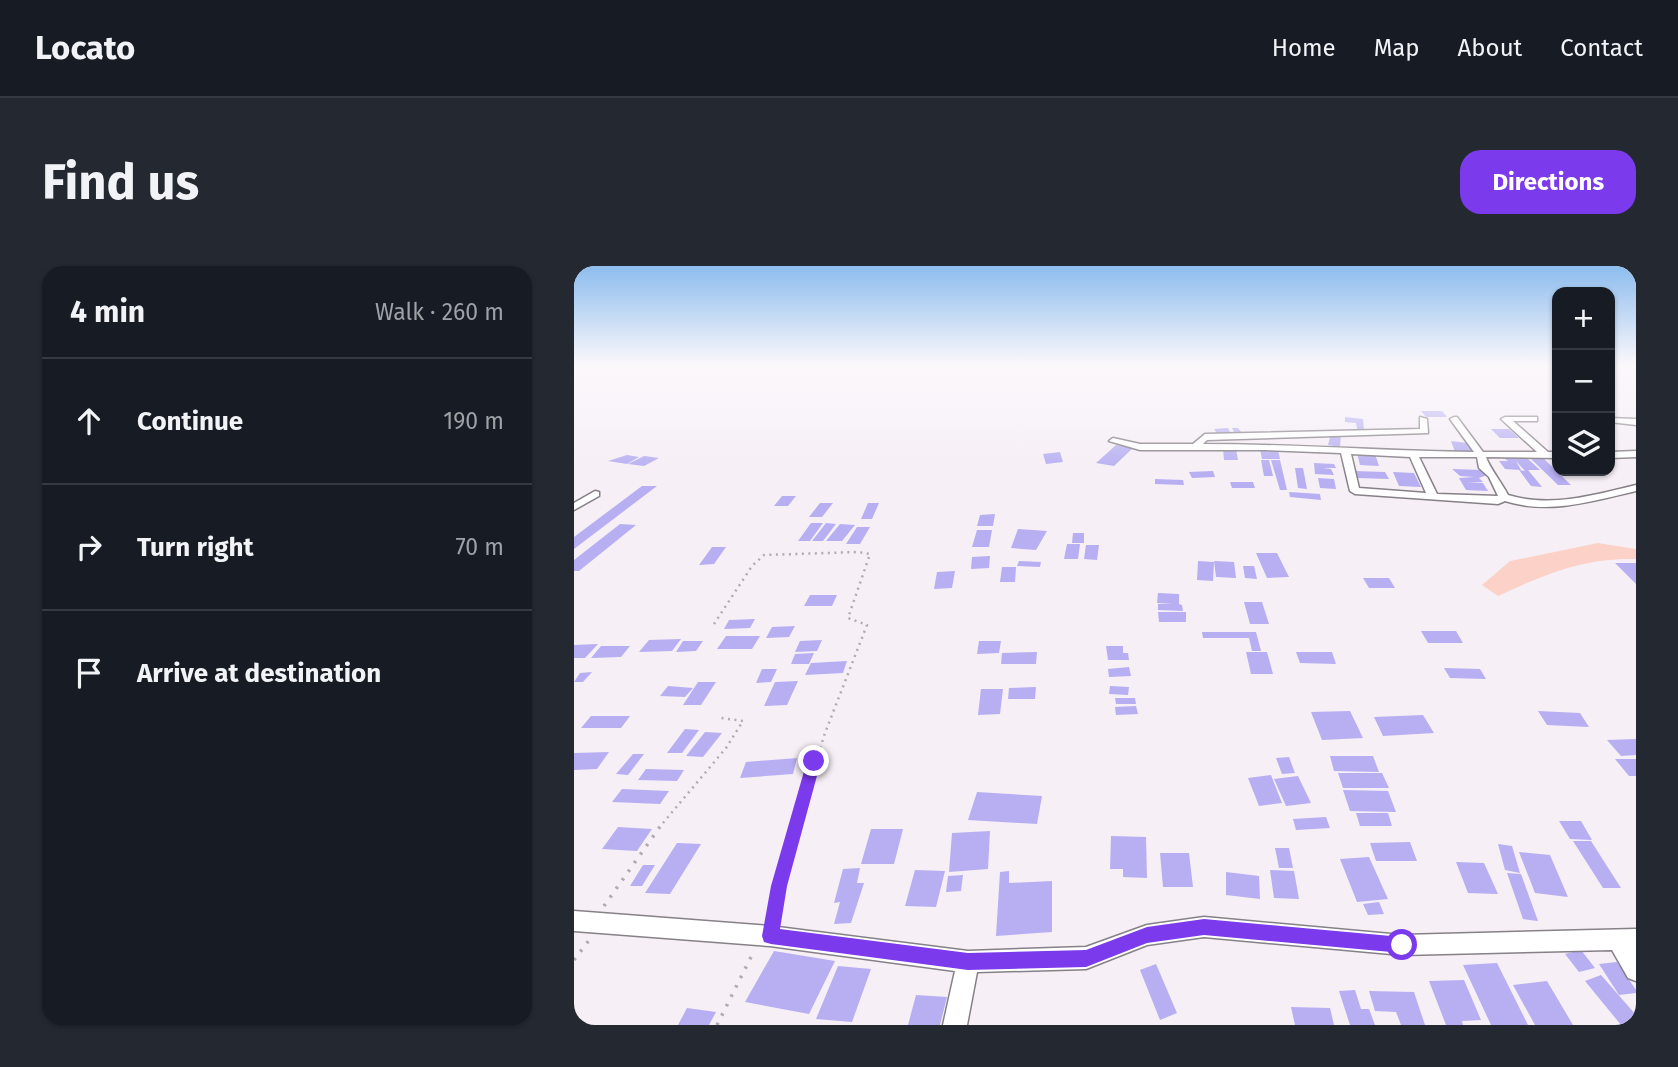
<!DOCTYPE html>
<meta charset="utf-8">
<style>
:root{--surface:#171b24;--page:#242831;--text:#f1f3f6;--muted:#9ea1a6;--line:#363941;--accent:#7c3aed}
body{margin:0;font-family:"Fira Sans",sans-serif;background:var(--page);color:var(--text)}
.controls{position:absolute;right:21px;top:21px;display:grid;overflow:hidden;border-radius:14px;box-shadow:0 2px 5px #0004}
.controls button{width:63px;height:63px;display:grid;place-items:center;padding:0;border:0;border-bottom:2px solid var(--line);background:var(--surface);color:var(--text);font:35px sans-serif}
.stop{position:absolute;width:21px;height:21px;margin:-16px;border:5px solid #7c3aed;border-radius:50%;background:#fff}
.stop.end{background:#7c3aed;border-color:#fff;box-shadow:0 2px 7px #0008}
.list{margin:0;padding:0;list-style:none}
h2{display:flex;justify-content:space-between;align-items:center;height:91px;margin:0;padding:0 28px;font-size:30px}
h2 small{font-size:23px;font-weight:400;color:var(--muted)}
.list li{display:grid;grid-template-columns:46px 1fr auto;gap:21px;align-items:center;box-sizing:border-box;height:126px;padding:0 28px;border-top:2px solid var(--line)}
.list b{display:block;font-size:26px;white-space:nowrap}
.list em{font-size:23px;font-style:normal;color:var(--muted)}
.icon{flex:none;width:38px;height:38px;fill:none;stroke:currentColor;stroke-width:2;stroke-linecap:round;stroke-linejoin:round}
.map{position:relative;flex:none;width:1062px;height:759px;overflow:hidden;border-radius:21px}
header{display:flex;align-items:center;gap:42px;box-sizing:border-box;height:98px;padding:0 35px;background:var(--surface);border-bottom:2px solid var(--line)}
header strong{font-size:33px}
nav{display:flex;gap:38px;margin-inline-start:auto;font-size:24px}
.intro{display:flex;align-items:center;justify-content:space-between;box-sizing:border-box;height:168px;padding:0 42px}
h1{margin:0;font-size:49px}
.button{padding:18px 32px;border-radius:21px;background:var(--accent);color:#fff;font-size:24px;font-weight:700}
main{display:flex;gap:42px;padding:0 42px}
aside{flex:1;background:var(--surface);border-radius:21px;box-shadow:0 2px 5px #0004}
.map>svg:first-child{display:block}
</style>
<header>
<strong>Locato</strong>
<nav><a>Home</a><a>Map</a><a>About</a><a>Contact</a></nav>
</header>
<div class="intro"><h1>Find us</h1><a class="button">Directions</a></div>
<main>
<aside>
<h2>4 min<small>Walk · 260 m</small></h2>
<ul class="list">
<li><svg class="icon" aria-label="ahead" viewBox="0 0 24 24"><path d="M12 20V5M6 11l6-6 6 6"/></svg><div><b>Continue</b></div><em>190 m</em></li>
<li><svg class="icon" aria-label="right" viewBox="0 0 24 24"><path d="M7 20v-9h11M14 6l5 5-5 5"/></svg><div><b>Turn right</b></div><em>70 m</em></li>
<li><svg class="icon" aria-label="arrive" viewBox="0 0 24 24"><path d="M6 21V4h12l-3 4 3 4H6"/></svg><div><b>Arrive at destination</b></div></li>
</ul>
</aside>
<div class="map">
<svg width="1062" height="759" viewBox="0 0 1062 759">
<rect width="100%" height="100%" fill="#f6eff6"/>
<path fill="#fcd2c8" d="M1024,277L1062,283V293C1008,292 972,308 924,330L908,319L936,295Z"/>
<path fill="#b7aff1" d="M847,145H868L873,151H852Z
M771,151L789,153L790,164L783,163L782,157L771,156Z
M654,162L656,166H660L658,162H664L669,168L644,169L640,163Z
M917,163H935L945,172H926Z
M757,167L767,168L766,181L754,179Z
M877,175L894,177L900,188L881,186Z
M542,179L559,182L540,200L522,197Z
M649,183H662L664,194H650Z
M686,183L695,186V184H704L706,193H688Z
M486,186L489,196L472,198L469,188Z
M783,187L801,188L805,200L786,199Z
M53,189L65,191L53,198L34,195Z
M70,190L85,192L70,200L54,198Z
M928,191H952L966,204H954L968,221L957,220L945,204L951,205L942,195L947,204L931,203L925,195H934Z
M955,191H968L997,219H984Z
M687,194H695L699,210H690Z
M697,194H706L713,224H706Z
M740,197L760,198L762,202H749L757,203L760,209L741,208Z
M721,202H729L733,223L724,222Z
M878,203L909,204L913,209L905,212L909,216H893L909,217L914,225L892,224L885,212L900,211L886,210Z
M639,205L641,211L618,212L615,206Z
M780,205L811,206L815,213L783,212Z
M819,206L840,207L847,221L825,220Z
M744,212L760,213L762,223L746,222Z
M581,213L609,214L610,219L581,218Z
M656,216H679L681,222H658Z
M68,220H83L0,283V271Z
M715,226L746,228L747,234L716,231Z
M208,230H222L214,240H200Z
M246,237H259L248,251H235Z
M294,237H305L298,253H287Z
M421,248L419,260H403L406,249Z
M237,257H249L236,275H224Z
M252,257L262,258L249,275H238Z
M46,258L62,259L5,305H0V294Z
M266,258L281,259L268,275H252Z
M283,261H296L286,278H272Z
M444,263L473,265L462,284L437,282Z
M403,264H418L415,281H398Z
M499,267H510V277H498Z
M493,278H506L504,293H490Z
M512,279H525L523,294L510,293Z
M138,281H152L140,298L125,299Z
M682,287H703L715,311L693,312Z
M416,290L415,302L397,303L398,291Z
M445,295L467,296L466,301L443,300Z
M624,295L640,296L639,315L623,314Z
M640,295L660,296L662,312L642,311Z
M1041,297H1062V318Z
M669,300H680L683,313L671,312Z
M428,301H442L441,316H426Z
M381,305L378,322L360,323L363,306Z
M789,312H815L821,322H795Z
M584,327L605,328V338L608,339L609,345L584,344V338H599L583,337Z
M236,329H263L258,340H230Z
M670,336H688L695,358H676Z
M584,346H612V356H585Z
M181,353L176,362L150,363L155,354Z
M221,360L215,371L192,372L198,361Z
M847,365H882L889,377H854Z
M628,366H682L687,385H678L675,372H629Z
M152,370H186L178,383H143Z
M107,373L98,385L65,386L75,374Z
M248,374L243,385L221,386L226,375Z
M109,375H129L122,385L102,386Z
M405,375H427L425,387L403,388Z
M24,378L11,392H0V379Z
M27,380H56L47,391L17,392Z
M532,380H549V387H554L555,394H534Z
M463,386L462,398H427L428,387Z
M672,386H693L699,408H677Z
M722,386H758L762,398L726,397Z
M240,387L235,398H217L221,388Z
M273,395L269,407L231,409L237,397Z
M555,401L557,410L535,411L534,403Z
M870,402L906,403L912,413L876,412Z
M188,403H203L197,416L182,417Z
M18,406L9,416H0L6,407Z
M224,415L213,439L190,440L201,416Z
M124,416H142L127,439H109Z
M94,420L119,422L111,431L86,430Z
M536,420L555,421L554,429L535,428Z
M462,421L461,433H434L435,422Z
M407,423H429L426,448L404,449Z
M541,432H561L562,438H542Z
M562,440L564,448L542,449L541,441Z
M776,445L789,472L748,474L737,446Z
M964,445L1006,447L1015,461L973,459Z
M849,449L860,467L809,470L800,451Z
M17,450H56L47,462H7Z
M111,463L125,464L108,487H93Z
M131,466L148,467L129,491L112,490Z
M1062,473V489L1047,490L1033,474Z
M35,486L23,503L0,504V487Z
M59,488H70L54,509L42,508Z
M756,490H799L805,506L760,505Z
M715,491L721,507L708,508L702,492Z
M223,492L219,508L166,512L172,496Z
M1041,493H1062V510H1055Z
M72,503L110,504L103,515L64,514Z
M764,507H808L815,522H769Z
M697,509L708,537L685,540L674,512Z
M724,510L737,537L712,540L700,513Z
M48,523L95,525L86,538L38,536Z
M769,524L814,525L822,546L776,545Z
M403,526L468,530L463,558L394,554Z
M782,547H814L818,560H786Z
M752,551L756,562L722,564L719,553Z
M985,555H1007L1018,574L996,573Z
M44,561L78,563L63,585L28,583Z
M297,563H329L320,598H287Z
M416,565L414,603L375,606L378,567Z
M537,570L572,571L573,612L549,611V603H536Z
M999,575H1017L1047,622H1029Z
M836,576L843,595H802L796,577Z
M103,577L127,578L96,628L71,627Z
M924,578L938,580L946,607L931,604Z
M701,582H715L719,602H705Z
M945,586L976,589L994,631L961,627Z
M586,587H615L619,621H589Z
M795,591L814,633L783,636L766,593Z
M882,596L910,597L924,628L894,627Z
M69,599H81L68,620H56Z
M286,602L283,617H290L277,657L260,658L266,636L260,637L269,603Z
M341,604L371,605L362,641L331,640Z
M696,604L720,605L725,633L700,632Z
M435,605V617L478,615V666L422,670L426,606Z
M652,606L685,610L686,633L652,629Z
M933,607L947,608L964,655L949,653Z
M389,609L387,625L372,626L374,610Z
M805,636L810,648L794,649L789,638Z
M1007,684L1021,702L1005,706L991,688Z
M200,685L261,695L235,748L171,736Z
M1043,696L1062,724V727L1045,729L1025,698Z
M923,697L954,759H917L889,699Z
M582,698L603,747L586,754L566,704Z
M264,700L297,703L278,756L242,753Z
M1027,709L1062,749V759H1047L1011,715Z
M890,714L907,754L888,755L889,759H872L855,715Z
M973,715L999,759H961L939,719Z
M781,724L787,743H795L801,759H776L765,725Z
M795,725L840,726L851,759H827L822,746L801,745Z
M342,729L373,731L366,759H334Z
M717,741L756,742L760,759H721Z
M113,742L142,746L135,759H104Z"/>
<g fill="none" stroke-linecap="round" stroke-linejoin="round">
<defs>
<path id="minor" d="M846,151L853,153L854,167L633,174L629,178C720,178 808,185 900,186L876,153L880,151H883L909,186H963L927,153L931,151H963V155H939L974,186H983V192L912,191C915,201 928,217 934,229C977,242 1020,229 1062,219V225C1019,235 975,249 931,235L924,238L781,228L776,225L767,187L691,184H566L535,175L539,172L566,178H619L631,168L846,163ZM777,188L836,191L852,227L785,222ZM845,191H903L905,202L915,211L924,230L863,228Z
M1036,152L1062,153V159L1036,156Z
M1062,185V191L1036,192V186Z
M21,225L25,226V230L0,244V237Z
M0,645L196,660L394,685L512,681L573,659L630,651L828,669L1062,663V715L1054,712L1038,684L828,689L630,671L573,679L512,703L403,706L393,759H369L381,705L196,680L0,665Z"/>
</defs>
<use href="#minor" stroke="#868087" stroke-width="3"/>
<path stroke="#b1abb1" stroke-width="2.5" stroke-dasharray="2 4.5" stroke-linecap="butt" d="M140,358L178,300L190,289L284,286L296,288L274,352L293,359L251,467L222,557
M89,557L152,482L169,455L147,452"/>
<path stroke="#b1abb1" stroke-width="3.5" stroke-dasharray="2.5 8" stroke-linecap="butt" d="M30,640L90,555
M199,653L222,555
M0,694L16,673
M143,759L180,685"/>
<use href="#minor" fill="#fff" fill-rule="evenodd"/>
</g>
<linearGradient id="sky" x2="0" y2="1"><stop stop-color="#8dbcee"/><stop offset="0.48" stop-color="#fbf8fb"/><stop offset="1" stop-color="#fbf8fb" stop-opacity="0"/></linearGradient>
<rect width="1062" height="206" fill="url(#sky)"/>
<path fill="#7c3aed" d="M240,490L247,495L213,620L206,663L394,687L512,684L573,661L630,653L828,671L834,673L837,679L834,685L828,687L630,669L573,677L512,701L394,704L197,678L190,676L188,670L197,620L233,495Z"/>
</svg>
<div class="controls">
<button>+</button>
<button>−</button>
<button><svg class="icon" aria-label="layers" viewBox="0 0 24 24"><path d="M12 4l9 5-9 5-9-5zM3 14l9 5 9-5"/></svg></button>
</div>
<div class="stop" style="left:828px;top:679px"></div>
<div class="stop end" style="left:240px;top:495px"></div>
</div>
</main>
